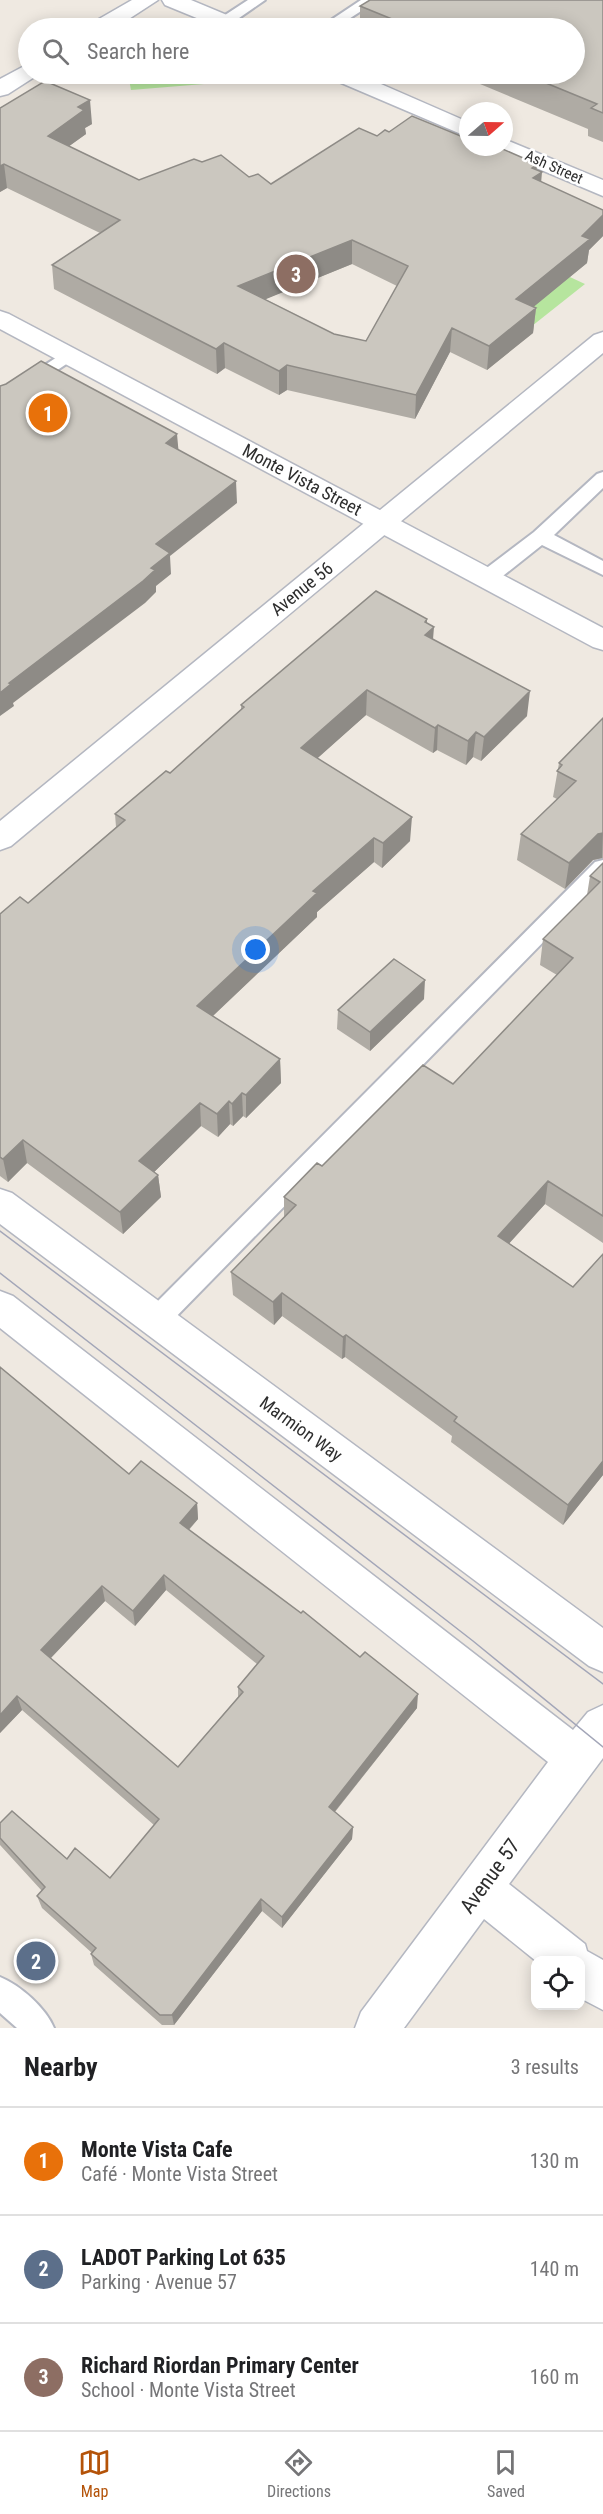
<!DOCTYPE html>
<meta charset="utf-8">
<style>
:root{--surface:#fff;--page:#f2f2f2;--text:#202124;--muted:#757577;--line:#e0e0e0;--accent:#b45309}
body{margin:0;font-family:"Roboto Condensed",sans-serif;background:var(--page);color:var(--text)}
.controls{position:absolute;right:18px;bottom:18px;display:grid;overflow:hidden;border-radius:12px;box-shadow:0 3px 15px #0003}
.controls button{width:54px;height:54px;display:grid;place-items:center;padding:0;border:0;border-bottom:2px solid var(--line);background:var(--surface);color:var(--text);font:30px sans-serif}
.compass{position:absolute;left:459px;top:102px;width:54px;height:54px;border-radius:50%;background:var(--surface);box-shadow:0 3px 15px #0003;rotate:70deg}
.you{position:absolute;left:256px;top:950px;width:21px;height:21px;margin:-15px;border:4px solid #fff;border-radius:50%;background:#1a73e8;box-shadow:0 0 0 9px #1a73e833}
.badge{display:grid;place-items:center;width:39px;height:39px;border-radius:50%;background:var(--accent);color:#fff;font-size:20px;font-weight:700}
.pin{position:absolute;translate:-50% -50%;border:3px solid #fff;box-shadow:0 2px 6px #0006}
.list{margin:0;padding:0;list-style:none}
h2{display:flex;justify-content:space-between;align-items:center;height:78px;margin:0;padding:0 24px;font-size:26px}
h2 small{font-size:20px;font-weight:400;color:var(--muted)}
.list li{display:grid;grid-template-columns:39px 1fr auto;gap:18px;align-items:center;box-sizing:border-box;height:108px;padding:0 24px;border-top:2px solid var(--line)}
.list b{display:block;font-size:22px;white-space:nowrap}
.list p{margin:0;font-size:20px;white-space:nowrap;color:var(--muted)}
.list em{font-size:20px;font-style:normal;color:var(--muted)}
.icon{flex:none;width:33px;height:33px;fill:none;stroke:currentColor;stroke-width:2;stroke-linecap:round;stroke-linejoin:round}
.map{position:relative;flex:none;width:603px;height:2028px;overflow:hidden}
.search{position:absolute;background:var(--surface);box-shadow:0 3px 15px #0003;left:18px;right:18px;top:18px;height:66px;display:flex;align-items:center;gap:15px;box-sizing:border-box;padding:0 21px;border-radius:33px;color:var(--muted);font-size:22px}
.sheet{height:402px;background:var(--surface)}
nav{display:flex;justify-content:space-around;align-items:center;box-sizing:border-box;height:84px;border-top:2px solid var(--line);background:var(--surface);font-size:16px;color:var(--muted)}
nav a{display:grid;justify-items:center;gap:3px}
nav .on{color:var(--accent)}
.map>svg:first-child{display:block}
</style>
<div class="map">
<svg width="603" height="2028" viewBox="0 0 603 2028">
<rect width="100%" height="100%" fill="#efe9e1"/>
<path fill="#b6e59e" d="M128,74H202L204,84L131,90Z
M518,253L585,284L532,326Z"/>
<g fill="none" stroke-linecap="round" stroke-linejoin="round">
<defs>
<path id="service" d="M248,0H265L229,25H219L217,22L219,19Z
M361,0H378L335,28H319Z
M68,350L77,355L74,359L0,408V394Z
M603,472V488L554,535L603,561V575L542,545L494,583H480L477,578L480,573L534,532L597,474Z
M603,860V881L164,1329L155,1332L146,1329L143,1321L146,1313L595,862Z
M0,1977C20,1985 46,2008 54,2028H17L0,2013Z"/>
<path id="minor" d="M132,0H158L115,28H89L92,23Z
M162,0H191L246,23L249,28H221L165,5Z
M28,64V74H37L36,76L8,94L0,96V79Z
M329,74H358L468,122V137L332,79Z
M504,139L603,180V196L496,151L493,147H504Z
M603,332V353L11,846L0,850V821L594,335Z
M0,1189L12,1193L603,1628V1672L589,1666L0,1224Z
M0,1291L13,1296L573,1730L588,1712L603,1705V1758L509,1884L585,1944L587,1951L603,1960V2010L580,1998V1960L536,1961L484,1919L404,2028H355L361,2012L548,1762L0,1328Z"/>
<path id="tertiary" d="M0,311L9,314L603,628V650L593,647L0,329Z"/>
</defs>
<use href="#service" stroke="#b4b7c1" stroke-width="4"/>
<use href="#minor" stroke="#b4b7c1" stroke-width="3"/>
<use href="#tertiary" stroke="#b4b7c1" stroke-width="3"/>
<use href="#service" fill="#fff" fill-rule="evenodd"/>
<use href="#minor" fill="#fff" fill-rule="evenodd"/>
<use href="#tertiary" fill="#fff" fill-rule="evenodd"/>
<path stroke="#a3a6b8" stroke-width="1.5" d="M0,1231L603,1684
M0,1273L473,1641L603,1747"/>
</g>
<path fill="#afaba4" fill-rule="evenodd" d="M603,0V142L588,136V129L456,74H574V28H360V6Z
M0,108L92,124L85,128L86,134L69,146L139,180L249,177L271,184L377,136L389,132L468,139L537,164V170L541,182L603,210V236L589,250L587,263L533,307L536,308L533,333L487,370L450,352L415,419L287,390L279,395L225,368L217,374L54,289L52,265L100,233L7,188L0,192ZM352,264L397,286L366,341L334,334L265,299Z
M427,619V623L433,639L527,716L481,761L473,757L466,765L437,750L433,753L366,715L317,758L410,841L382,868L374,862L317,912V917L213,1016L280,1059L281,1083L246,1118L243,1116L233,1126L230,1124L218,1137L201,1126L154,1172L158,1175L161,1197L123,1234L27,1163L8,1182L0,1176V914L28,903L116,827L115,814L170,773L241,710V705Z
M603,718V858L593,860L565,889L517,860L521,834L557,799L553,797L559,763Z
M603,863V1243L545,1204L509,1243L573,1287L603,1254V1475L563,1525L451,1442L452,1436L345,1357L342,1359L282,1316L274,1325L233,1295L231,1272L284,1217V1197L322,1166L453,1084L557,975L540,965L543,939L587,895L590,876Z
M424,999L370,1051L337,1029L338,1010Z
M0,1367L129,1474L197,1503L198,1519L189,1530L417,1708L335,1812L353,1827L352,1839L282,1928L262,1911L174,2025H162L94,1965L91,1954L92,1953L42,1908L37,1896L42,1891L0,1845V1823L67,1859L110,1878L154,1825L22,1710L0,1733ZM166,1590L257,1664L238,1687V1697L178,1767L51,1658L105,1601L135,1626Z"/>
<path fill="#8e8b86" d="M90,100L92,124L85,128L86,134L50,160L48,136L78,107Z
M4,164L7,188L0,192V166Z
M537,164L536,176L542,172L540,196L531,203L532,168Z
M603,215V236L589,250L587,263L514,323L516,299Z
M352,240V264L239,310L238,286Z
M536,308L533,333L487,370L489,346Z
M452,328L450,352L415,419L416,395Z
M224,343L225,368L217,374L216,349Z
M287,365V390L279,395V371Z
M177,434L179,456L166,443Z
M236,481L237,503L170,556L171,574L156,586V592L145,603L13,703L14,706L0,716V693L9,683L151,568L156,544Z
M427,619L426,633L434,627L432,652L423,660L425,622Z
M367,690L366,715L301,773V748Z
M530,691L527,716L481,761L484,737Z
M438,725L437,750L433,753L435,728Z
M476,732L473,757L466,765L468,741Z
M412,817L410,841L382,868L383,843Z
M603,833L602,858L593,860L565,889L569,863L598,834Z
M374,838V862L317,912V917L199,1029L197,1006L313,891Z
M425,980L424,999L370,1051V1032Z
M280,1059L281,1083L246,1118V1095Z
M242,1093L243,1116L233,1126L232,1104Z
M229,1101L230,1124L218,1137L217,1114Z
M200,1103L201,1126L142,1184L139,1161Z
M23,1140L27,1163L8,1182L3,1159Z
M158,1175L161,1197L123,1234L120,1212Z
M548,1181L545,1204L495,1259L498,1236Z
M282,1293V1316L274,1325L273,1302Z
M346,1335L345,1357L342,1359L343,1337Z
M603,1461V1475L563,1525L568,1505Z
M197,1503L198,1519L181,1538L180,1523Z
M164,1575L166,1590L135,1626L133,1611Z
M102,1586L105,1601L45,1664L41,1650Z
M418,1694L417,1708L328,1820L329,1807Z
M17,1696L22,1710L0,1733V1715Z
M353,1827L352,1839L282,1928V1917Z
M261,1899L262,1911L174,2025L172,2015Z"/>
<path fill="#cbc7bf" stroke="#8e8b86" stroke-width="1.5" fill-rule="evenodd" d="M370,0H603V113L591,108L597,104L524,74H574V28H414L360,6Z
M45,81L90,100L78,107L84,110L48,136L139,180L194,159L202,162L221,155L249,177L258,174L271,184L359,128L377,136L385,130L389,132L412,116L468,139V147H498L537,164L532,168L542,172L533,178L603,210V215L582,236L590,239L516,299L536,308L489,346L452,328L416,395L287,365L279,371L224,343L216,349L52,265L120,220L4,164L0,166V108ZM352,240L408,266L366,341L334,334L238,286Z
M41,361L177,434L166,443L236,481L156,544L170,553L151,568L155,570L143,581L9,683L11,684L0,693V386L6,384Z
M376,591L427,619L425,622L434,627L425,635L530,691L484,737L476,732L468,741L438,725L435,728L367,690L301,748L412,817L383,843L374,838L313,891L317,893L197,1006L280,1059L246,1095L242,1093L232,1104L229,1101L217,1114L200,1103L139,1161L158,1175L120,1212L23,1140L3,1159L0,1157V914L20,897L28,903L125,820L115,814L166,771L170,773L244,707L241,705Z
M603,718V833L598,834L569,863L521,834L576,781L557,771L562,765L559,763Z
M603,863V1216L548,1181L498,1236L573,1287L603,1254V1461L568,1505L454,1421L457,1417L346,1335L343,1337L282,1293L273,1302L231,1272L296,1205L284,1197L317,1163L322,1166L423,1065L453,1084L573,958L543,939L600,882L590,876Z
M394,959L425,980L370,1032L338,1010Z
M0,1367L129,1474L141,1461L197,1503L180,1523L301,1613L303,1611L360,1657L365,1652L418,1694L329,1807L353,1827L282,1917L261,1899L172,2015H160L91,1954L96,1948L37,1896L45,1887L0,1838V1823L12,1811L67,1859L75,1848L110,1878L159,1819L17,1696L0,1715ZM164,1575L264,1656L238,1687L243,1692L178,1767L41,1650L102,1586L133,1611Z"/>
<g text-anchor="middle" stroke-width="5" stroke-linejoin="round" paint-order="stroke">
<g font-size="15" fill="#2e2e2e" stroke="#fff">
<text transform="translate(554 167) rotate(24)" y="5">Ash Street</text>
</g>
<g font-size="18" fill="#2e2e2e" stroke="#fff">
<text transform="translate(302 480) rotate(28)" y="6">Monte Vista Street</text>
<text transform="translate(302 589) rotate(-39)" y="6">Avenue 56</text>
<text transform="translate(301 1429) rotate(36)" y="6">Marmion Way</text>
</g>
<g font-size="21" fill="#2e2e2e" stroke="#fff">
<text transform="translate(490 1876) rotate(-54)" y="7">Avenue 57</text>
</g>
</g>
</svg>
<div class="controls">
<button><svg class="icon" aria-label="locate" viewBox="0 0 24 24"><circle cx="12" cy="12" r="6"/><path d="M12 2v4M12 18v4M2 12h4M18 12h4"/></svg></button>
</div>
<svg class="compass" viewBox="-18 -18 36 36"><path d="M0-13l5 13h-10z" fill="#e53935"/><path d="M0 13l5-13h-10z" fill="#757577"/></svg>
<div class="you"></div>
<div class="pin badge" style="left:48px;top:413px;background:#e8710a">1</div>
<div class="pin badge" style="left:36px;top:1961px;background:#5c6f8a">2</div>
<div class="pin badge" style="left:296px;top:274px;background:#8d6e63">3</div>
<div class="search"><svg class="icon" aria-label="search" viewBox="0 0 24 24"><circle cx="10" cy="10" r="6"/><path d="M15 15l6 6"/></svg>Search here</div>
</div>
<section class="sheet">
<h2>Nearby<small>3 results</small></h2>
<ul class="list">
<li><span class="badge" style="background:#e8710a">1</span><div><b>Monte Vista Cafe</b><p>Café · Monte Vista Street</p></div><em>130 m</em></li>
<li><span class="badge" style="background:#5c6f8a">2</span><div><b>LADOT Parking Lot 635</b><p>Parking · Avenue 57</p></div><em>140 m</em></li>
<li><span class="badge" style="background:#8d6e63">3</span><div><b>Richard Riordan Primary Center</b><p>School · Monte Vista Street</p></div><em>160 m</em></li>
</ul>
</section>
<nav>
<a class="on"><svg class="icon" aria-label="map" viewBox="0 0 24 24"><path d="M3 6l6-2 6 2 6-2v14l-6 2-6-2-6 2zM9 4v14M15 6v14"/></svg>Map</a>
<a><svg class="icon" aria-label="directions" viewBox="0 0 24 24"><path d="M12 3l9 9-9 9-9-9zM9 14v-3h6M13 9l2 2-2 2"/></svg>Directions</a>
<a><svg class="icon" aria-label="saved" viewBox="0 0 24 24"><path d="M7 4h10v16l-5-4-5 4z"/></svg>Saved</a>
</nav>
